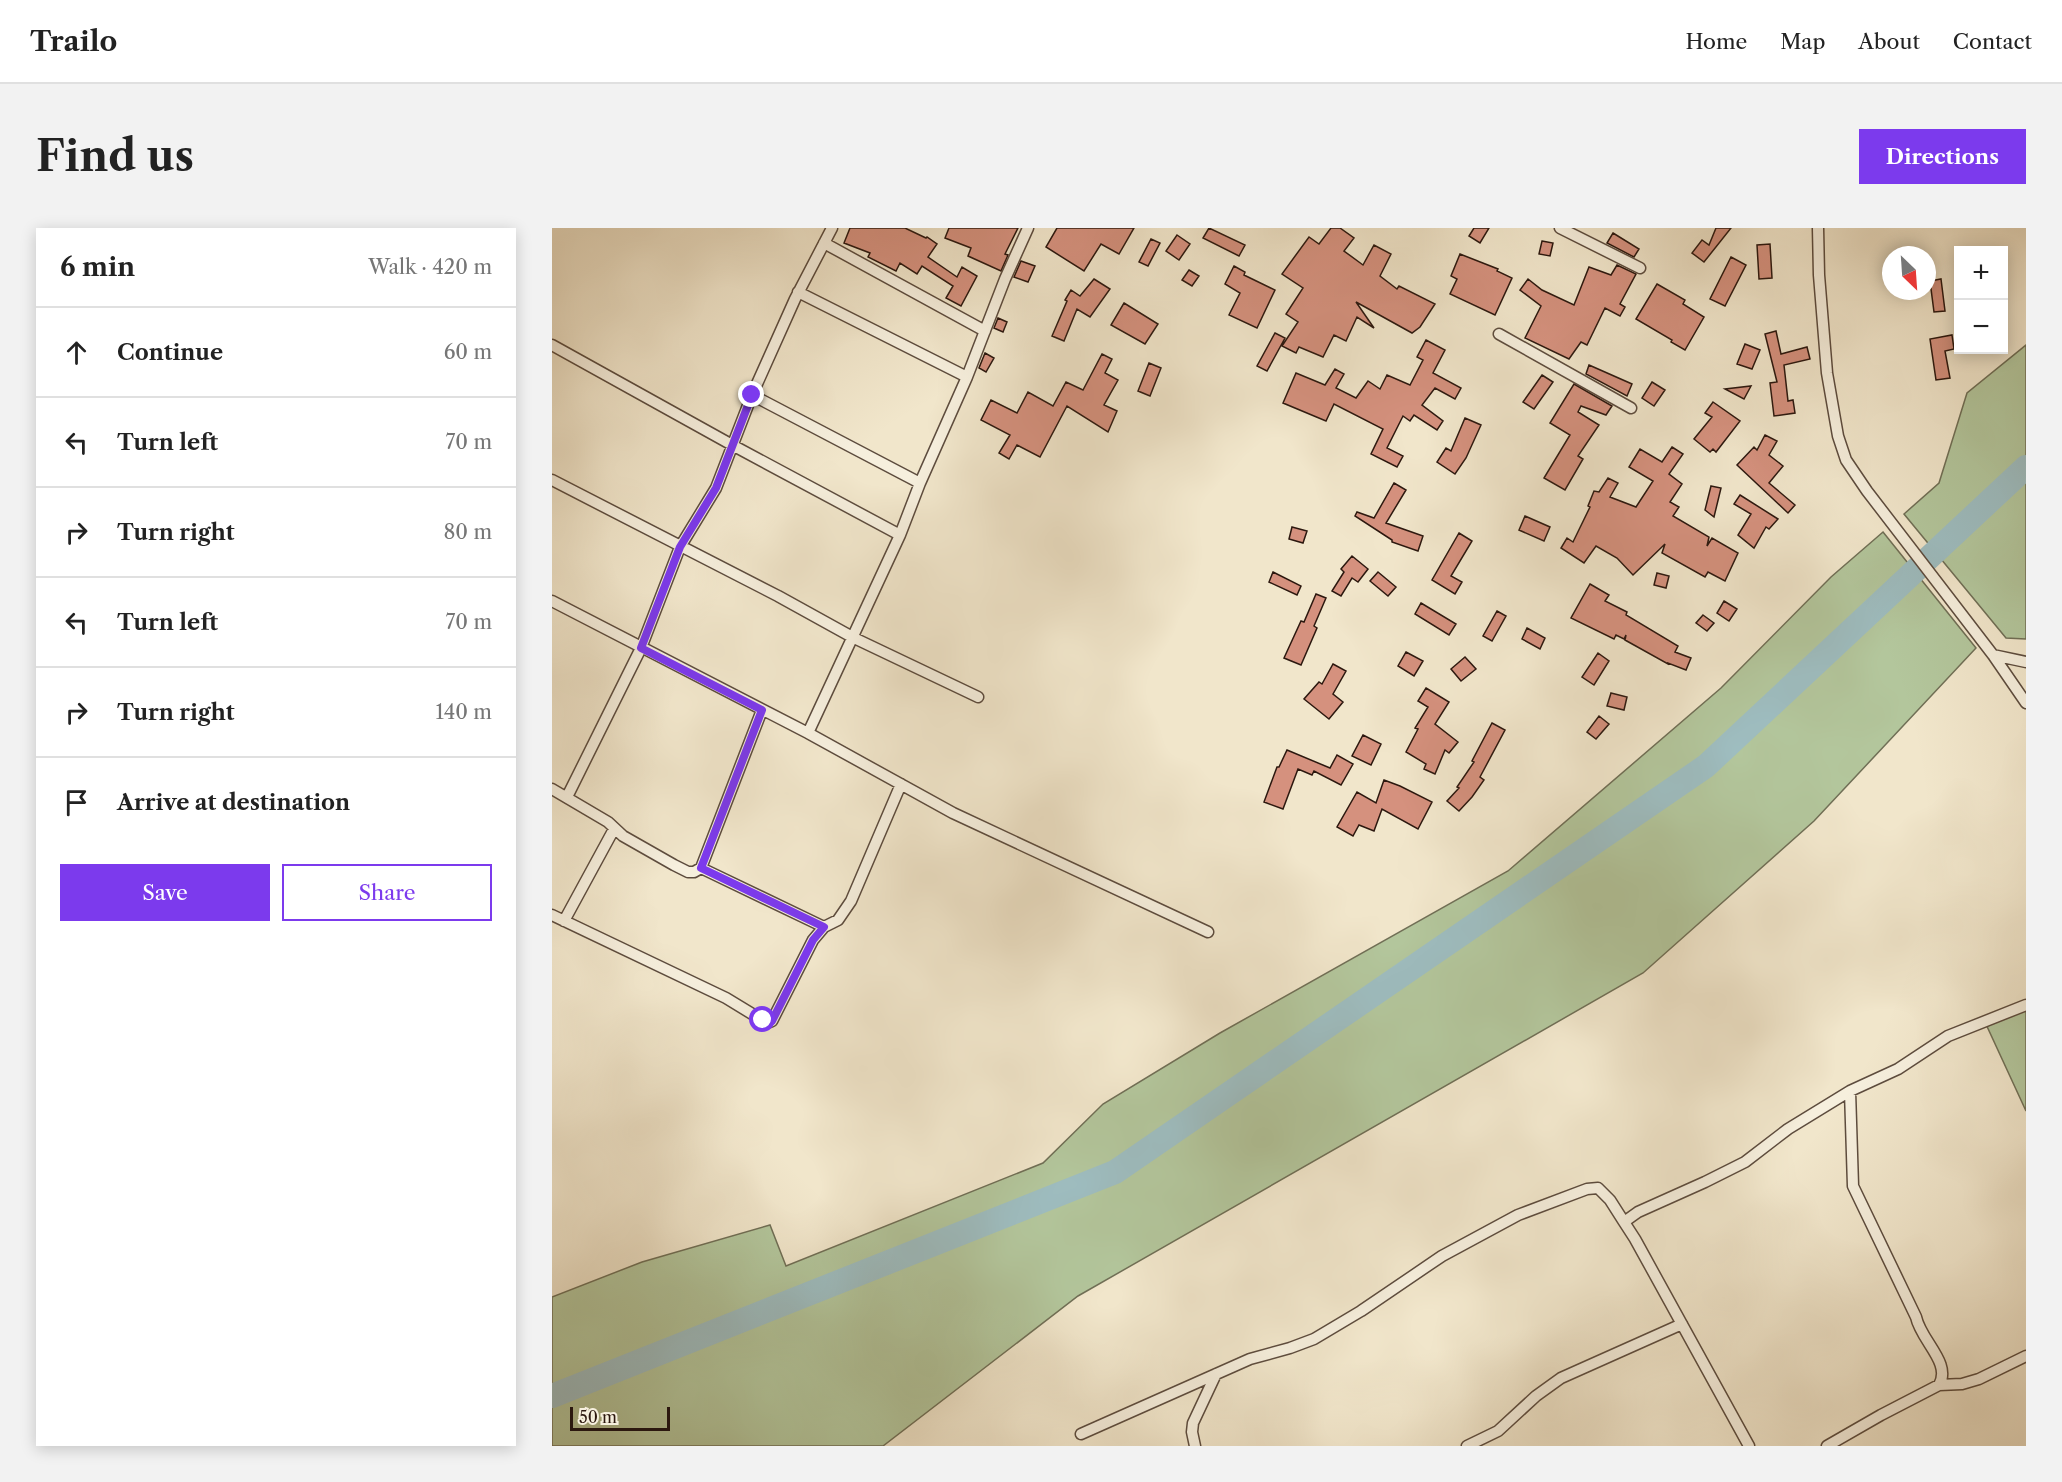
<!DOCTYPE html>
<meta charset="utf-8">
<style>
:root{--surface:#fff;--page:#f2f2f2;--text:#222;--muted:#767676;--line:#e0e0e0;--accent:#7c3aed}
body{margin:0;font-family:"Libre Caslon Text",serif;background:var(--page);color:var(--text)}
.controls{position:absolute;right:18px;top:18px;display:grid;overflow:hidden;border-radius:0px;box-shadow:0 3px 15px #0003}
.controls button{width:54px;height:54px;display:grid;place-items:center;padding:0;border:0;border-bottom:2px solid var(--line);background:var(--surface);color:var(--text);font:30px sans-serif}
.compass{position:absolute;left:1330px;top:18px;width:54px;height:54px;border-radius:50%;background:var(--surface);box-shadow:0 3px 15px #0003;rotate:155deg}
.scale{position:absolute;left:18px;bottom:15px;width:100px;box-sizing:border-box;padding-left:6px;border:3px solid #2c180f;border-top:0;font-size:16px;line-height:21px;white-space:nowrap;color:#2c180f;-webkit-text-stroke:4px #f6efdd;paint-order:stroke}
.stop{position:absolute;width:18px;height:18px;margin:-14px;border:4px solid #7c3aed;border-radius:50%;background:#fff}
.stop.end{background:#7c3aed;border-color:#fff;box-shadow:0 2px 6px #0008}
.list{margin:0;padding:0;list-style:none}
h2{display:flex;justify-content:space-between;align-items:center;height:78px;margin:0;padding:0 24px;font-size:26px}
h2 small{font-size:20px;font-weight:400;color:var(--muted)}
.list li{display:grid;grid-template-columns:39px 1fr auto;gap:18px;align-items:center;box-sizing:border-box;height:90px;padding:0 24px;border-top:2px solid var(--line)}
.list b{display:block;font-size:22px;white-space:nowrap}
.list em{font-size:20px;font-style:normal;color:var(--muted)}
.actions{display:flex;gap:12px;padding:18px 24px}
.actions a{flex:1;padding:14px 0;border:2px solid var(--accent);border-radius:0px;text-align:center;font-size:21px;color:var(--accent)}
.actions .main{background:var(--accent);color:#fff}
.icon{flex:none;width:33px;height:33px;fill:none;stroke:currentColor;stroke-width:2;stroke-linecap:round;stroke-linejoin:round}
.map{position:relative;flex:none;width:1474px;height:1218px;overflow:hidden;border-radius:0px}
header{display:flex;align-items:center;gap:36px;box-sizing:border-box;height:84px;padding:0 30px;background:var(--surface);border-bottom:2px solid var(--line)}
header strong{font-size:28px}
nav{display:flex;gap:33px;margin-inline-start:auto;font-size:21px}
.intro{display:flex;align-items:center;justify-content:space-between;box-sizing:border-box;height:144px;padding:0 36px}
h1{margin:0;font-size:42px}
.button{padding:15px 27px;border-radius:0px;background:var(--accent);color:#fff;font-size:21px;font-weight:700}
main{display:flex;gap:36px;padding:0 36px}
aside{flex:1;background:var(--surface);border-radius:0px;box-shadow:0 3px 15px #0003}
.map>svg:first-child{display:block}
</style>
<header>
<strong>Trailo</strong>
<nav><a>Home</a><a>Map</a><a>About</a><a>Contact</a></nav>
</header>
<div class="intro"><h1>Find us</h1><a class="button">Directions</a></div>
<main>
<aside>
<h2>6 min<small>Walk · 420 m</small></h2>
<ul class="list">
<li><svg class="icon" aria-label="ahead" viewBox="0 0 24 24"><path d="M12 20V5M6 11l6-6 6 6"/></svg><div><b>Continue</b></div><em>60 m</em></li>
<li><svg class="icon" aria-label="left" viewBox="0 0 24 24"><path d="M17 20v-9H6M10 6l-5 5 5 5"/></svg><div><b>Turn left</b></div><em>70 m</em></li>
<li><svg class="icon" aria-label="right" viewBox="0 0 24 24"><path d="M7 20v-9h11M14 6l5 5-5 5"/></svg><div><b>Turn right</b></div><em>80 m</em></li>
<li><svg class="icon" aria-label="left" viewBox="0 0 24 24"><path d="M17 20v-9H6M10 6l-5 5 5 5"/></svg><div><b>Turn left</b></div><em>70 m</em></li>
<li><svg class="icon" aria-label="right" viewBox="0 0 24 24"><path d="M7 20v-9h11M14 6l5 5-5 5"/></svg><div><b>Turn right</b></div><em>140 m</em></li>
<li><svg class="icon" aria-label="arrive" viewBox="0 0 24 24"><path d="M6 21V4h12l-3 4 3 4H6"/></svg><div><b>Arrive at destination</b></div></li>
</ul>
<div class="actions"><a class="main">Save</a><a>Share</a></div>
</aside>
<div class="map">
<svg width="1474" height="1218" viewBox="0 0 1474 1218">
<rect width="100%" height="100%" fill="#f1e6cb"/>
<filter id="stains"><feTurbulence type="fractalNoise" baseFrequency=".00333" numOctaves="4"/><feColorMatrix values="0 0 0 0 .2 0 0 0 0 .09 0 0 0 0 .02 0 0 0 .5 -.17"/></filter>
<radialGradient id="worn" r=".72"><stop offset=".6" stop-color="#630" stop-opacity="0"/><stop offset="1" stop-color="#630" stop-opacity=".3"/></radialGradient>
<path fill="#b3c69c" stroke="#706f56" stroke-width="1.5" d="M1474,117V411L1454,410L1352,286L1387,255L1415,165Z
M1331,304L1424,420L1262,593L1091,745L526,1068L331,1218H0V1069L90,1034L218,997L234,1038L491,935L551,876L668,805L956,643L1169,460L1279,349Z
M1474,773V883L1433,794Z"/>
<g fill="none" stroke-linecap="round" stroke-linejoin="round">
<path stroke="#9ebdc0" stroke-width="24" d="M0,1168L563,944L1154,538L1474,239"/>
</g>
<path fill="#d5917e" stroke="#2c180f" stroke-width="1.5" d="M298,0H353L374,10L375,9L385,16L376,29L405,49L410,39L425,48L409,78L394,70L401,58L370,38L365,46L348,35L344,43L316,29L318,25L292,15Z
M397,0H466L453,26L456,27L449,43L416,28L419,20L393,10Z
M505,0H582L567,26L549,16L532,43L494,19Z
M657,0L693,17L687,28L651,10Z
M779,0H788L802,10L792,23L811,37L822,17L839,26L828,48L845,61L847,58L883,76L868,99L860,105L804,74L822,100L805,89L794,113L782,107L771,129L747,119L744,125L730,118L746,94L734,86L751,60L730,46L757,9L767,16Z
M922,0H937L928,15L917,8Z
M1164,0H1179L1152,34L1140,25L1150,12L1157,17Z
M1061,5L1087,21L1082,29L1055,15Z
M625,7L638,16L627,32L614,23Z
M599,11L608,15L596,38L587,34Z
M990,13L1001,15L998,28L987,26Z
M1218,16L1220,50L1207,51L1205,17Z
M908,26L946,41L945,43L960,50L943,87L898,66L905,51L899,48Z
M1179,29L1194,37L1173,78L1158,71Z
M469,33L483,38L476,54L462,49Z
M1065,37L1084,46L1068,76L1073,79L1068,88L1053,80L1035,117L1029,114L1017,131L973,110L989,78L968,62L976,51L990,62L1022,77L1037,39L1059,47Z
M682,38L693,44L692,47L723,62L705,100L677,87L688,65L673,56Z
M637,42L647,48L640,58L630,52Z
M542,51L558,61L538,89L525,81L512,113L500,108L515,73L513,72L519,62L528,68Z
M1389,51L1393,83L1382,84L1378,53Z
M1105,56L1133,72L1131,76L1152,89L1133,122L1119,114L1120,112L1084,91Z
M572,75L606,96L593,116L559,97Z
M446,90L455,94L451,104L442,100Z
M1224,103L1229,126L1255,119L1258,131L1232,137L1236,173L1241,172L1243,185L1222,188L1218,155L1225,154L1213,106Z
M723,105L733,110L715,143L705,138Z
M1400,107L1402,121L1393,123L1398,150L1384,152L1378,111Z
M874,112L893,122L881,145L909,160L903,171L883,160L870,177L891,193L885,202L862,187L858,193L851,188L835,220L851,228L845,239L819,226L831,201L782,176L774,193L731,175L744,145L773,157L783,141L792,146L784,160L804,170L816,153L828,161L835,147L858,157L871,132L865,129Z
M1193,116L1208,122L1200,141L1185,136Z
M433,125L442,130L434,144L427,140Z
M550,126L560,131L553,145L566,152L552,177L565,183L556,204L515,178L488,229L465,217L457,231L447,225L458,207L429,192L439,172L465,185L476,164L501,178L514,154L531,162Z
M597,135L609,140L598,168L586,163Z
M1037,137L1080,156L1075,168L1034,146Z
M990,147L1001,154L982,181L971,174Z
M1100,154L1113,162L1102,178L1090,170Z
M1022,156L1060,178L1054,187L1029,178L1026,184L1047,197L1026,228L1031,231L1013,262L992,250L1018,207L998,195Z
M1199,158L1192,171L1173,161Z
M1161,174L1188,193L1164,224L1161,221L1158,224L1142,211L1160,189L1153,185Z
M913,190L929,197L914,230L903,246L885,234L894,220L899,223Z
M1213,207L1225,213L1217,227L1231,238L1217,255L1243,277L1236,285L1185,237L1202,219L1205,222Z
M1120,219L1131,226L1117,246L1130,256L1118,274L1127,279L1121,288L1157,309L1155,318L1160,310L1186,325L1173,353L1156,344L1153,349L1110,325L1113,316L1081,347L1065,330L1044,318L1032,335L1009,320L1015,310L1021,314L1038,279L1036,278L1042,263L1047,264L1056,250L1066,255L1058,269L1084,279L1101,253L1077,239L1088,221L1110,234Z
M842,255L854,262L834,295L871,308L866,323L840,314V312L803,288L805,284L822,290Z
M1159,258L1169,260L1162,289L1153,282Z
M1188,267L1226,291L1217,301L1214,299L1202,320L1186,307L1199,286L1182,276Z
M973,288L998,299L992,313L967,302Z
M740,299L755,303L751,315L737,311Z
M907,305L920,313L899,348L910,354L903,366L880,352Z
M800,328L816,341L806,354L800,350L789,368L780,363L792,344L789,341Z
M721,344L749,358L745,367L717,354Z
M826,344L844,359L836,368L818,353Z
M1105,345L1117,348L1114,360L1102,357Z
M1038,356L1057,367L1053,373L1075,384L1074,387L1126,418L1123,424L1139,430L1134,442L1116,435V436L1073,412L1074,407L1072,411L1064,407L1062,411L1019,390Z
M764,366L774,370L762,398L765,400L749,437L732,430L749,393L752,394Z
M1172,373L1185,381L1177,393L1165,385Z
M869,375L904,396L897,407L863,386Z
M945,383L954,388L940,413L931,408Z
M1151,387L1162,395L1155,403L1144,395Z
M975,400L993,410L988,421L970,411Z
M854,424L871,433L862,448L846,438Z
M1046,425L1057,433L1042,457L1030,449Z
M913,429L924,441L909,453L899,441Z
M781,436L794,443L781,466L791,474L777,491L752,471L767,454L770,456Z
M874,460L897,474L883,496L906,514L897,525L893,522L883,546L872,541L874,536L854,524L866,501L863,500L876,479L866,473Z
M1059,465L1075,469L1072,482L1055,478Z
M1047,488L1057,496L1044,511L1035,504Z
M940,495L953,502L928,549L932,552L920,569L907,583L895,573L907,560L905,559L922,534L920,533Z
M811,507L829,516L819,537L800,528Z
M735,522L778,540L785,527L801,536L789,557L762,543L760,547L746,541L731,581L712,574L725,539H727Z
M832,552L848,558L880,574L866,601L830,581L822,603L807,597L801,608L785,599L805,564L824,575Z"/>
<g fill="none" stroke-linecap="round" stroke-linejoin="round">
<defs>
<path id="street" d="M1008,0L1088,40
M1266,0L1267,47L1275,145L1286,208L1294,232L1315,263L1441,427L1474,475
M272,15L433,103
M246,64L415,149
M947,106L1079,180
M0,117L182,218L348,307
M200,167L368,255
M0,252L226,368L302,410L426,469
M0,373L256,505L401,585L656,704
M1441,427L1474,434
M256,505L348,307L368,255L415,149L453,51L476,0
M0,561L56,594L71,608L122,637L136,644H142L149,640L210,482
M15,569L89,420L128,319L164,260L200,167L243,71L280,0
M149,640L272,699
M0,687L174,770L215,795L220,793L261,712L272,699L286,692L299,673L349,556
M12,693L62,601
M1298,863L1301,958L1364,1089C1369,1113 1400,1135 1387,1157
M529,1206L698,1131L738,1120L762,1111L809,1083L890,1028L966,987L1035,961L1046,960L1058,972L1072,994
M643,1218L640,1204L641,1195L664,1146
M915,1218L946,1203L984,1168L1009,1150L1130,1096
M1197,1218L1083,1011L1072,994L1086,984L1153,954L1193,934L1236,901L1298,863L1346,841L1396,808L1474,777
M1275,1218L1329,1187L1387,1157L1410,1156L1427,1151L1474,1128"/>
</defs>
<use href="#street" stroke="#5d4c3e" stroke-width="13"/>
<use href="#street" stroke="#f6efdd" stroke-width="10"/>
</g>
<g fill="none" stroke-linecap="round" stroke-linejoin="round">
<path stroke="#7c3aed" stroke-width="8" d="M200,167L164,260L128,319L89,420L210,482L149,640L272,699L261,712L220,793L215,795L211,792"/>
</g>
<rect width="100%" height="100%" filter="url(#stains)"/>
<rect width="100%" height="100%" fill="url(#worn)"/>
</svg>
<div class="controls">
<button>+</button>
<button>−</button>
</div>
<svg class="compass" viewBox="-18 -18 36 36"><path d="M0-13l5 13h-10z" fill="#e53935"/><path d="M0 13l5-13h-10z" fill="#767676"/></svg>
<div class="scale">50 m</div>
<div class="stop" style="left:211px;top:792px"></div>
<div class="stop end" style="left:200px;top:167px"></div>
</div>
</main>
